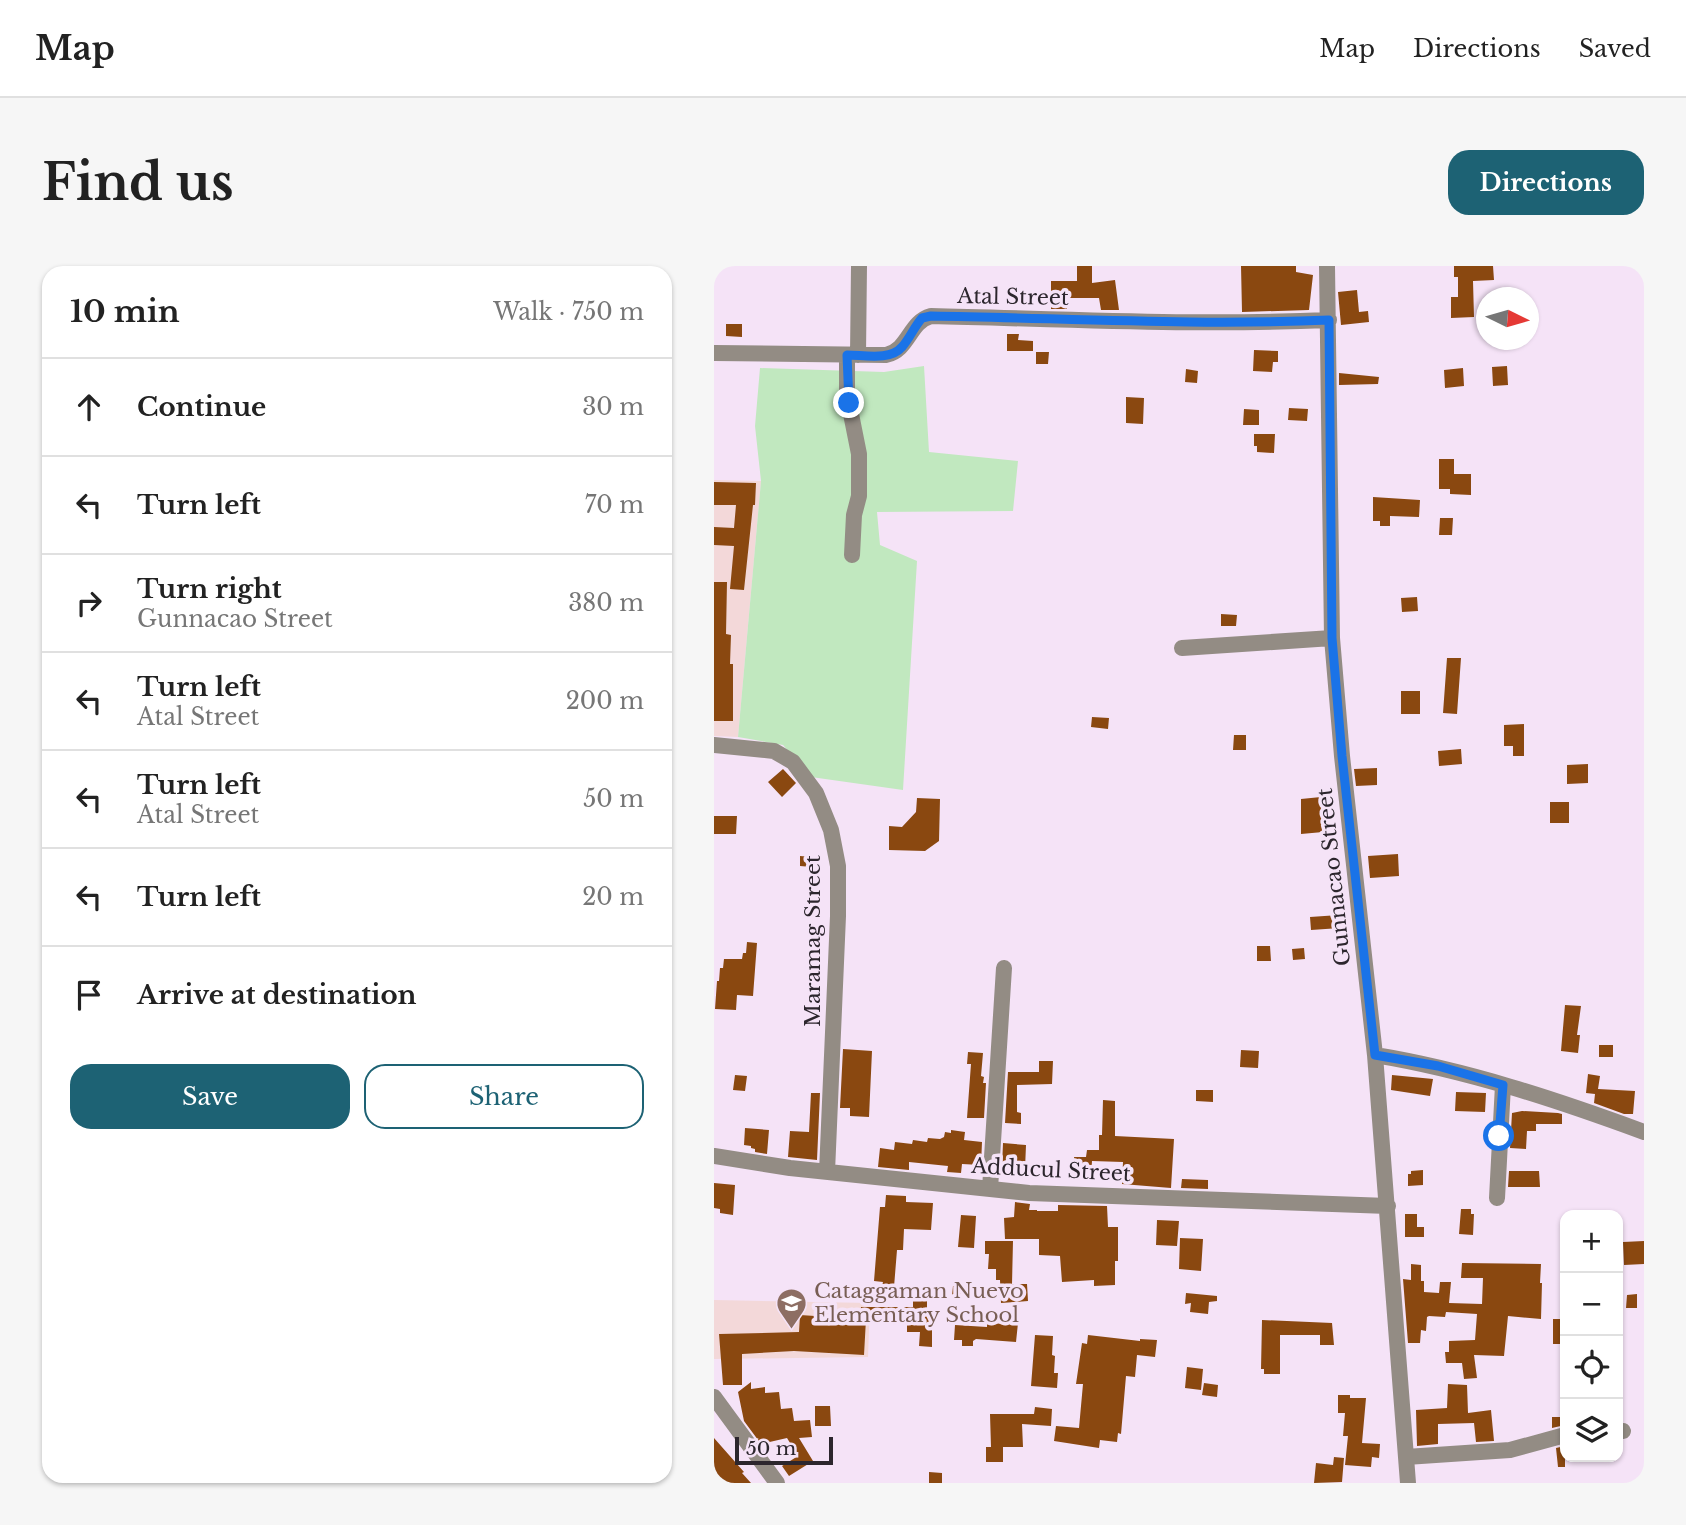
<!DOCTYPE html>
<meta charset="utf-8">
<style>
:root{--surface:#fff;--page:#f6f6f6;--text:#222;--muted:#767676;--line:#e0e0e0;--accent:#1d6274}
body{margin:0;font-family:"Libre Baskerville",serif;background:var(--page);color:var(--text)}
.controls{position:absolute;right:21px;bottom:21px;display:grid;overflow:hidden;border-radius:14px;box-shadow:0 2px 5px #0004}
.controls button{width:63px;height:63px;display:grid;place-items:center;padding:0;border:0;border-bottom:2px solid var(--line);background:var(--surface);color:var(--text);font:35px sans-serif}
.compass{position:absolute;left:762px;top:21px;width:63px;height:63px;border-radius:50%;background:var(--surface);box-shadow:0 2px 5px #0004;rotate:95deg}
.scale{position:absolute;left:21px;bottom:18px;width:98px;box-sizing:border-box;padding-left:7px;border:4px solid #2c262d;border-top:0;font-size:19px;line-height:24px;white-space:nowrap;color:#2c262d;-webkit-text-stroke:5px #f5e3f7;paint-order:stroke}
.stop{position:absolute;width:21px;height:21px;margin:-16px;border:5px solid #1a73e8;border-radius:50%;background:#fff}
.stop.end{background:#1a73e8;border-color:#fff;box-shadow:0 2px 7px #0008}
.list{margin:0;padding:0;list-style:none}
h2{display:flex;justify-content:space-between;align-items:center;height:91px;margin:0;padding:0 28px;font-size:30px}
h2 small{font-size:23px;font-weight:400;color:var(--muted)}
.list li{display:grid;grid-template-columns:46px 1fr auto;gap:21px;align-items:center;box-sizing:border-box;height:98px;padding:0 28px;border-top:2px solid var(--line)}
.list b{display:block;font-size:26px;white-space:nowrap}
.list p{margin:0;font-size:23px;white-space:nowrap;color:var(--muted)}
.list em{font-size:23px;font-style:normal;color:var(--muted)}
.actions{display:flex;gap:14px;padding:21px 28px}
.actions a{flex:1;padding:16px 0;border:2px solid var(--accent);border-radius:21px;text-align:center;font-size:24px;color:var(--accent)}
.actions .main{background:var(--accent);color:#fff}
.icon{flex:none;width:38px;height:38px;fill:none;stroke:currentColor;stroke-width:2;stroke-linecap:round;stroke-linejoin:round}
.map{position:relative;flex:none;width:930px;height:1217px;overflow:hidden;border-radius:21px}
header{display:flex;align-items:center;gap:42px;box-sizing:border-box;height:98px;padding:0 35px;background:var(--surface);border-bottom:2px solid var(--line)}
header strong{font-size:33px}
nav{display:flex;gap:38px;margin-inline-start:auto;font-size:24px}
.intro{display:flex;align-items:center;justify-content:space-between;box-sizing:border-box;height:168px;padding:0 42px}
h1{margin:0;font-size:49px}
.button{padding:18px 32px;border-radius:21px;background:var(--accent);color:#fff;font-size:24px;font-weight:700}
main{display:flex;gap:42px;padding:0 42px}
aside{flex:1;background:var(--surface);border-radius:21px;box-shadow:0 2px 5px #0004}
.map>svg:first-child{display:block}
</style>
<header>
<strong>Map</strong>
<nav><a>Map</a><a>Directions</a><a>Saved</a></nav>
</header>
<div class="intro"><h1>Find us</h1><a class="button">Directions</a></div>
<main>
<aside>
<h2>10 min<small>Walk · 750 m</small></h2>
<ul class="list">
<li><svg class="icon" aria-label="ahead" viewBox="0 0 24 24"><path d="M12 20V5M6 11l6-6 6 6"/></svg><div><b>Continue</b></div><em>30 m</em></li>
<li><svg class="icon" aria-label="left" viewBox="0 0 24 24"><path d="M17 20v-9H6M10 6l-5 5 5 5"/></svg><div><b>Turn left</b></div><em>70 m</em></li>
<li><svg class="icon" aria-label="right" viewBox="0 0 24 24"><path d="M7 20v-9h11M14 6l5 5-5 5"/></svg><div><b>Turn right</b><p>Gunnacao Street</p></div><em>380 m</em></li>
<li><svg class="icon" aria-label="left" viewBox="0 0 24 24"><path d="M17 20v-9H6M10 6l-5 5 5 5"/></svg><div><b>Turn left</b><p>Atal Street</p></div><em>200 m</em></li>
<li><svg class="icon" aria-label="left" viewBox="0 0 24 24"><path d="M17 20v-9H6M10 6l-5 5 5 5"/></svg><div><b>Turn left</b><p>Atal Street</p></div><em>50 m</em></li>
<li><svg class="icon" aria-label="left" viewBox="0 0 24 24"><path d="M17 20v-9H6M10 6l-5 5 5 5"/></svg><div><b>Turn left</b></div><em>20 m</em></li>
<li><svg class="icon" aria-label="arrive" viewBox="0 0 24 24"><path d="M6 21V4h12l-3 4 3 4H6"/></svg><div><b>Arrive at destination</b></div></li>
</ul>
<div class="actions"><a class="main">Save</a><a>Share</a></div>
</aside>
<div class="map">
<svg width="930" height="1217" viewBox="0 0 930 1217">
<rect width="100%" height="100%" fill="#f5e3f7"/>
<path fill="#f3d8d9" d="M0,214L47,215L24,471L0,470Z
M0,1034L156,1037L154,1091L0,1093Z"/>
<path fill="#c1e8bf" d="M210,100L215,186L304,195L299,245L163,246L166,279L203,295L189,524L97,511L69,479L24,471L47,215L41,160L46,102L170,106Z"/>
<path fill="#8a4810" d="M363,0H378V17L401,14L405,44H387L385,32H353V43H337V15H363Z
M527,0H582V6L599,9L595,44L528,46Z
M740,0H779L780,14L759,15L760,51L737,52V31H744V11H740Z
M643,24L645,46L654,45L655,56L627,59L624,26Z
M12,58H28V71L12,70Z
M293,68H305L304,74L319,75V85H293Z
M540,84L564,85V96H559L558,106L539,105Z
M322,86H335L334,98H322Z
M793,100L794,119L779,120L778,101Z
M749,102L750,120L731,122L730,104Z
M472,103L484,105L483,117L471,116Z
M625,107L665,111L664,118L625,119Z
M412,131L430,132L429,158L412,157Z
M575,142L594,143L593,155L574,154Z
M530,143L545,144V159H529Z
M540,168H561L560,187L543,186V180H540Z
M725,193H740V208H757V229L736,228V223H725Z
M0,216L42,217L41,239H39L30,324L16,323L20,280L0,279V261L20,262L22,239H0Z
M659,231L706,234L705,251L676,250V260H666V255H659Z
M726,252H739L738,269H725Z
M0,316H13L12,368L17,369L16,398H19V455H0Z
M703,331L704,345L688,346L687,332Z
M507,348L523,349L522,360H507Z
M733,392H747L743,448L729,447Z
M687,425H706V448H687Z
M378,451L395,452L394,463L377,461Z
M810,458V490H799V480H790V459Z
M520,469H532V484H519Z
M747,483L748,498L725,500L724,485Z
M874,498V517L853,518V499Z
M663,502V519L642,520L640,503Z
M69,503L82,517L68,531L54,516Z
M607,531L609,566L587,568V533Z
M203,532L226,533L225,575L211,585L175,584V560L188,561L202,546Z
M836,536H855V557H836Z
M0,550H23L22,568H0Z
M684,588L685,610L656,612L654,590Z
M86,590L98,591V601L86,600Z
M625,649L626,662L597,664L596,651Z
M33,676L43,677L39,730L23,729L22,744L1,743L3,715H5L6,702H9L10,693H28L29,687H32Z
M543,680H556L557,695H543Z
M590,682L591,693L579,694L578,683Z
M851,739L867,740L863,769H866L864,787L847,785Z
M885,779H899V791H885Z
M129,783L158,785L155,851L136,850V842H126Z
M527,784L545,785L544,802L526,801Z
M254,786L269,787L267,810L270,811L269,817H272L270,852H253L257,798H253Z
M325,795H339L338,818L303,819V846L307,847V858L291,857L294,806H325Z
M874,808L886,810L884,823L921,825L919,848H910L880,837L881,828L872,827Z
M21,809L33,810L31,825L19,824Z
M678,809L719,813L716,830L677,824Z
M482,824H499V836L482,835Z
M742,826L772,827L771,846L741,845Z
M97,827H106L103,894L74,891L76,865L95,866Z
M389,834L401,835V870L460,873L457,922L408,918L409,896L378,895L377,910L362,909L360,891H372L373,884H385V869H388Z
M808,845L844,847L848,848V858H822V865H813L812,883L796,882L798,847Z
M31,862L55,864L53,888L41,886V883L37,882V880L30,879Z
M237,864L251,866L250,874L268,876L267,899L248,898L247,907L233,906L234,900L195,896V904L164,901L166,882L180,884L181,876L198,878L199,874L213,876L214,872L226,873L230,871L231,866L237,867Z
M289,877L312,879L311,903L288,901Z
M709,904V919L694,920V908H697V905Z
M795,905H825L826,921H794Z
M468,913L494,914V923L467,922Z
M0,917L21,919L19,949L6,947V943L0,942Z
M172,929L192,930V936L219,937L217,964L190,963L189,984H183L180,1021L168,1020L169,1016L160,1015L166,941H171Z
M301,936L316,938L315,944H323V945H344V939L393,940L394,961H404V995H401V1019L380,1020V1014L348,1016L346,990L325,989V973H291L290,952L300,951Z
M747,943H757V948H760L759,969L745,968Z
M691,948H703V961H710V971H691Z
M247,949L262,950L260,982L244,981Z
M443,954L465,955L463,980L442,979Z
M466,972L489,973L487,1005L465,1003Z
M271,975H299L298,1018H313L314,1035L287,1037L286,1014H282V1003H274L275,988H271Z
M930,975V998L910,999L909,976Z
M748,997L827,998L826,1017H828L827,1053L794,1050L790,1090L760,1089L763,1112L750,1113L748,1097H732L731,1086H735V1075L761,1074L763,1048L732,1046L731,1051L715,1050L713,1051L712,1065L707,1064L706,1077H694L689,1013L697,1014V998L707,999V1015H710V1026L725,1027L726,1016H737L735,1037L768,1038L769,1012H747Z
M239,1020L258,1021L257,1031L238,1030Z
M472,1027L503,1030V1035L495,1036L494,1048L476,1046L477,1037L471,1038Z
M923,1028V1042H912L913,1029Z
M199,1031L213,1032V1052H218V1081L205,1080L206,1066H193V1056L152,1053L150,1089L80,1085L28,1088V1119H9L5,1068L85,1066L86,1049L146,1053L147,1041H199Z
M839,1053H851V1078H839Z
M548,1054L618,1057L620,1079H606V1069H566V1108H550V1103H547Z
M293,1056L304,1057L302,1076L262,1073L259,1075V1080H248V1074H240L241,1059L273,1061V1057L292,1058Z
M321,1069L339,1070L338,1089L341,1090L340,1107H344L343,1122L317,1120Z
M374,1069L426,1075V1073L443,1074L441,1091L423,1089L421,1111L412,1110L407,1168L404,1167L403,1176L386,1174L385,1182L340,1175L342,1160L365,1162L369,1118H362L368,1077L373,1078Z
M473,1101L489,1103L487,1124L471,1122Z
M37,1116V1123L51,1121V1127L65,1126L67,1143L78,1142L80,1155L96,1154L98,1171L85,1172L99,1195L75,1210L68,1200L84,1190L73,1172L47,1178L30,1155L24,1126Z
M490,1117L504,1119L503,1131L488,1129Z
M734,1118L753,1119L754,1147L777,1144L780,1175L762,1176L760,1157L724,1158V1178L703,1180L702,1144L733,1142Z
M624,1129H636V1132H652L648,1177L666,1178L665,1192L658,1191L657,1201L631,1199L634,1170H629L631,1147H624Z
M101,1140H116L117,1160H101Z
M321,1141L338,1143L337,1160L308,1158L309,1181H289V1196H272V1181H277L276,1148H320Z
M838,1151H851V1159L838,1162Z
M0,1172L30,1206L28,1207L37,1217H8L0,1207Z
M851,1180V1201H844L842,1182Z
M620,1191L630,1192L628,1216L600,1217L602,1197L619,1199Z
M215,1206L228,1207V1217H215Z"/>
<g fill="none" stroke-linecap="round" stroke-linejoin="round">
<path stroke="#938c84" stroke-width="16" d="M613,0L618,372L628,490L661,789L694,1217
M0,87L172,89C195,84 195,56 217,50C349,53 482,60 615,54
M133,89V128L145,188V230L140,249L138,289
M144,89L145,0
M468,382L618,372
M0,479L60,485L79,496L102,527L117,564L124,600V650L113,906
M661,789C753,804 843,834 930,866
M0,890L76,902L315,927L674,940
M276,923L290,702
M783,932L789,819
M0,1131L63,1217
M904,1166L909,1165
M692,1191L796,1184L851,1169"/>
</g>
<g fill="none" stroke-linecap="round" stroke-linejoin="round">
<path stroke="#1a73e8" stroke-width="9" d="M135,137L133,89C150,89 176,95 188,81C196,72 200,61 208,52L217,50C349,52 482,60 615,54L618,372L628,490L661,789L724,800L789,819L785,870"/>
</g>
<defs>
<symbol id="school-pin" viewBox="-11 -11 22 30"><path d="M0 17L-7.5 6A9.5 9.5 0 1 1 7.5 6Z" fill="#8d6e63" stroke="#f5e3f7"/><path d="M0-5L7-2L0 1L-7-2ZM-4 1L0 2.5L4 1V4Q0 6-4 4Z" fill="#fff"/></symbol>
</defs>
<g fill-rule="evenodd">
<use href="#school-pin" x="60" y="1020" width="35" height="47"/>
</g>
<g text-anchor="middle" stroke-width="7" stroke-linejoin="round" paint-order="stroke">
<g font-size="21" fill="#2c262d" stroke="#f5e3f7">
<text transform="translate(299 31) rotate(1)" y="7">Atal Street</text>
<text transform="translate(620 611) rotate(-96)" y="7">Gunnacao Street</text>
<text transform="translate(99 675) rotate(-90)" y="7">Maramag Street</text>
<text transform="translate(337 904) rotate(3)" y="7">Adducul Street</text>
</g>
<g font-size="21" fill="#785e54" stroke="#f5e3f7" text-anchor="start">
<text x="100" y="1032">Cataggaman Nuevo<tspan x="100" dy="24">Elementary School</tspan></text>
</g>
</g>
</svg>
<div class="controls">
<button>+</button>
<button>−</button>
<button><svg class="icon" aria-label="locate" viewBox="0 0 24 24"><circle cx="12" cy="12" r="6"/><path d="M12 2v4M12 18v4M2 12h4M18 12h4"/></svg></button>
<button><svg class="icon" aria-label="layers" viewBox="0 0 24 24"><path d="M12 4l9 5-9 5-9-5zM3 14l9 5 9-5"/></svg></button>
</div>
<svg class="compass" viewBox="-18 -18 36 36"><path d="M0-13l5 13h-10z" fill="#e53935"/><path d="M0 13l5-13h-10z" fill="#767676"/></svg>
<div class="scale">50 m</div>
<div class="stop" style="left:785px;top:870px"></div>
<div class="stop end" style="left:135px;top:137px"></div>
</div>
</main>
